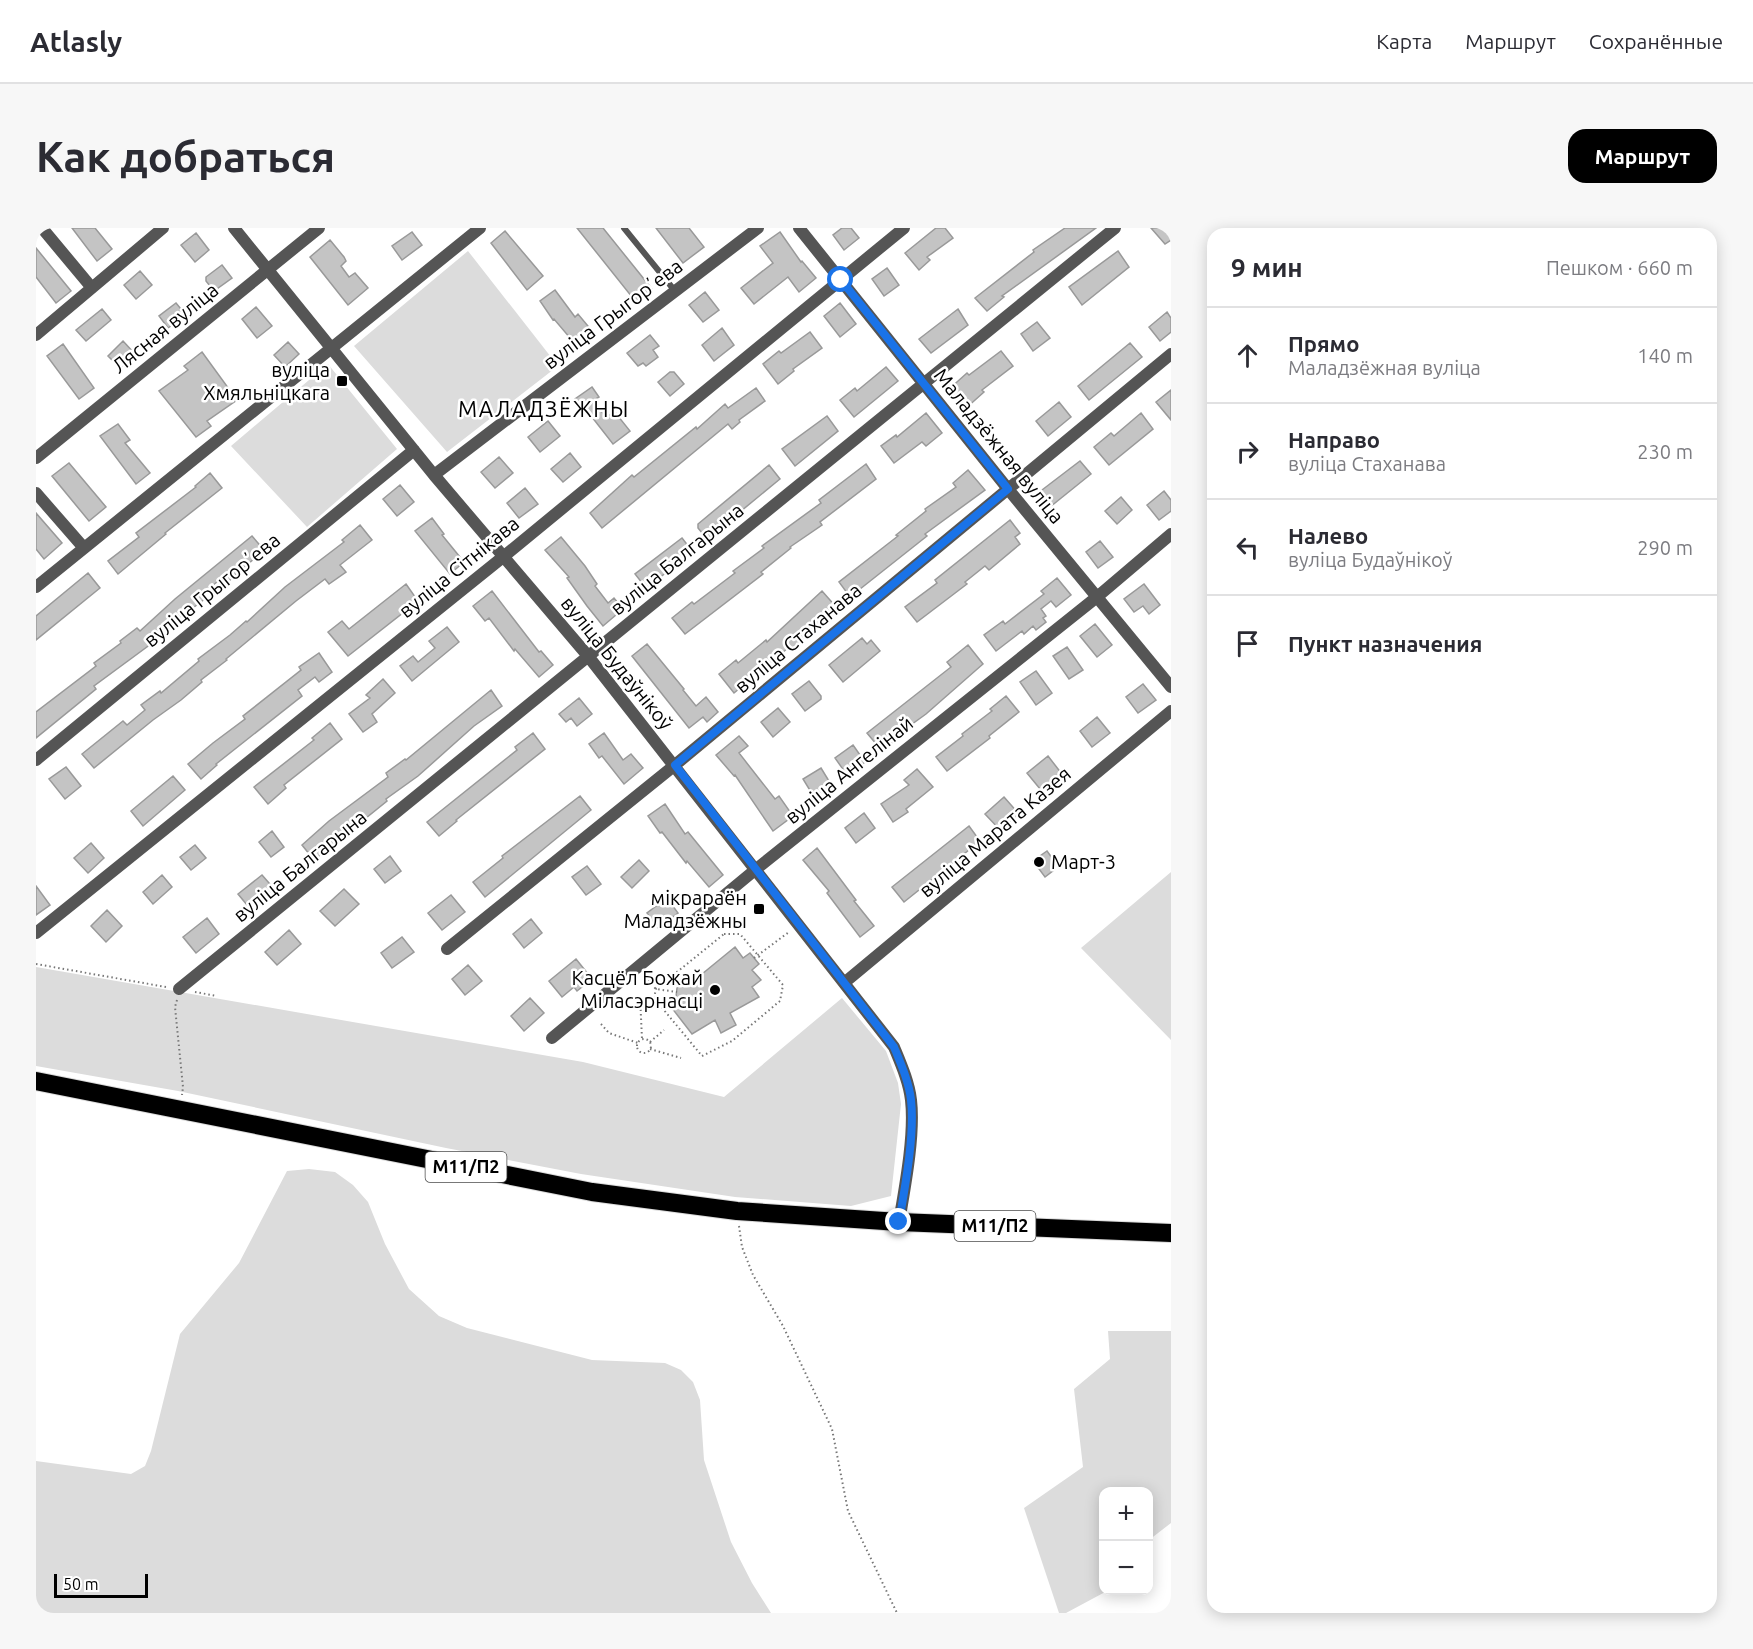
<!DOCTYPE html>
<html lang="ru">
<meta charset="utf-8">
<style>
:root{--surface:#fff;--page:#f7f7f7;--text:#2b2b33;--muted:#7c7c81;--line:#e1e1e2;--accent:#000}
body{margin:0;font-family:Ubuntu,sans-serif;background:var(--page);color:var(--text)}
.controls{position:absolute;right:18px;bottom:18px;display:grid;overflow:hidden;border-radius:12px;box-shadow:0 3px 15px #0003}
.controls button{width:54px;height:54px;display:grid;place-items:center;padding:0;border:0;border-bottom:2px solid var(--line);background:var(--surface);color:var(--text);font:30px sans-serif}
.scale{position:absolute;left:18px;bottom:15px;width:94px;box-sizing:border-box;padding-left:6px;border:3px solid #000;border-top:0;font-size:16px;line-height:21px;white-space:nowrap;color:#000;-webkit-text-stroke:4px #fff;paint-order:stroke}
.stop{position:absolute;width:18px;height:18px;margin:-14px;border:4px solid #1a73e8;border-radius:50%;background:#fff}
.stop.end{background:#1a73e8;border-color:#fff;box-shadow:0 2px 6px #0008}
.list{margin:0;padding:0;list-style:none}
h2{display:flex;justify-content:space-between;align-items:center;height:78px;margin:0;padding:0 24px;font-size:26px}
h2 small{font-size:20px;font-weight:400;color:var(--muted)}
.list li{display:grid;grid-template-columns:39px 1fr auto;gap:18px;align-items:center;box-sizing:border-box;height:96px;padding:0 24px;border-top:2px solid var(--line)}
.list b{display:block;font-size:22px;white-space:nowrap}
.list p{margin:0;font-size:20px;white-space:nowrap;color:var(--muted)}
.list em{font-size:20px;font-style:normal;color:var(--muted)}
.icon{flex:none;width:33px;height:33px;fill:none;stroke:currentColor;stroke-width:2;stroke-linecap:round;stroke-linejoin:round}
.map{position:relative;flex:none;width:1135px;height:1385px;overflow:hidden;border-radius:18px}
header{display:flex;align-items:center;gap:36px;box-sizing:border-box;height:84px;padding:0 30px;background:var(--surface);border-bottom:2px solid var(--line)}
header strong{font-size:28px}
nav{display:flex;gap:33px;margin-inline-start:auto;font-size:21px}
.intro{display:flex;align-items:center;justify-content:space-between;box-sizing:border-box;height:144px;padding:0 36px}
h1{margin:0;font-size:42px}
.button{padding:15px 27px;border-radius:18px;background:var(--accent);color:#fff;font-size:21px;font-weight:700}
main{display:flex;gap:36px;padding:0 36px}
aside{flex:1;background:var(--surface);border-radius:18px;box-shadow:0 3px 15px #0003}
.map>svg:first-child{display:block}
</style>
<header>
<strong>Atlasly</strong>
<nav><a>Карта</a><a>Маршрут</a><a>Сохранённые</a></nav>
</header>
<div class="intro"><h1>Как добраться</h1><a class="button">Маршрут</a></div>
<main>
<div class="map">
<svg width="1135" height="1385" viewBox="0 0 1135 1385">
<rect width="100%" height="100%" fill="#fff"/>
<path fill="#dcdcdc" d="M432,23L522,138L411,224L318,118Z
M292,136L361,221L271,299L195,218Z
M1135,644V812L1045,720Z
M0,739L547,834L688,869L806,770L850,823L862,855L865,876L855,968L815,978L699,969L545,946L410,920L142,863L0,838Z
M273,941L299,944L317,957L332,974L349,1016L373,1061L403,1088L431,1100L556,1132L629,1135L645,1142L657,1154L664,1172L668,1232L695,1314L716,1355L735,1385H0V1233L95,1246L109,1238L115,1223L144,1106L203,1035L251,943Z
M1072,1103H1135V1295L1113,1312L1112,1264H1068V1362L1071,1363L1030,1385H1023L988,1280L1047,1239L1038,1161L1074,1131Z"/>
<path fill="#c4c4c4" stroke="#999" stroke-width="1.5" d="M36,0H59L76,21L61,33Z
M541,0H567L616,61L600,74Z
M620,0H653L668,19L647,35Z
M806,0H815L823,10L808,22L797,7Z
M900,0H909L917,10L891,29L894,32L883,42L869,25Z
M1029,0H1060L966,68L968,69L951,83L939,70L998,24L997,22Z
M1115,0H1135V12L1129,16Z
M469,3L507,48L491,62L455,15Z
M376,4L386,17L366,32L356,18Z
M744,4L765,34L766,33L780,50L763,64L752,49L718,76L705,60L737,35L724,18Z
M160,5L173,22L159,34L145,17Z
M294,12L308,29L310,33L305,38L313,49L319,45L332,60L312,77L274,29Z
M0,20L35,63L20,75L0,49Z
M1082,23L1093,39L1046,77L1033,59Z
M186,37L196,50L178,63L170,53V49Z
M851,40L863,57L848,68L836,51Z
M104,43L116,57L100,71L88,57Z
M519,62L539,89L542,86L556,103L540,117L518,91L517,92L504,73Z
M669,64L683,82L667,94L653,77Z
M140,75L150,87L132,100L123,88Z
M804,75L820,96L804,109L788,88Z
M220,79L236,98L221,110L206,91Z
M66,81L75,92L50,113L40,102Z
M922,81L932,97L895,125L883,111Z
M1131,84L1135,90V104L1124,113L1113,99Z
M1001,94L1014,110L997,123L985,106Z
M686,100L698,117L678,133L666,117Z
M774,104L786,120L757,141L758,143L742,156L727,136L743,123L745,125Z
M614,107L623,118L617,122L622,129L610,138L607,135L602,138L591,125Z
M87,113L99,126L84,140L72,128Z
M252,114L263,126L249,139L238,127Z
M1094,115L1106,129L1053,172L1042,158Z
M27,116L58,160L43,171L11,128Z
M965,123L977,138L946,162L948,164L929,181L912,162L931,145L933,147Z
M166,124L201,172L171,193L175,198L160,209L123,163L152,142L148,138Z
M850,139L862,153L818,189L804,172L819,160L821,163Z
M634,144H638L648,156L634,168L622,154Z
M556,159L563,169L558,172L570,190L578,183L594,203L577,216L552,184L550,185L539,171Z
M720,160L729,173L703,192L704,194L696,201L692,196L566,300L554,285L596,247L598,249L660,199L661,201L689,176L692,180Z
M1135,162V192L1120,174Z
M1023,174L1035,189L1012,208L1000,193Z
M890,185L906,205L890,218L886,214L858,235L845,218L860,207L861,209Z
M1105,185L1117,201L1073,237L1058,219L1075,205L1078,208Z
M791,188L802,203L759,238L746,221Z
M512,193L524,208L504,224L492,209Z
M82,196L94,212L89,215L114,245L100,256L64,208Z
M534,225L545,239L527,254L515,241Z
M463,229L477,245L459,260L445,244Z
M1044,233L1055,246L1014,279L1002,265Z
M33,235L70,279L53,293L16,248Z
M830,236L840,251L784,294L786,297L754,319L755,320L725,344L727,346L649,406L636,390L656,374L658,376L699,345L697,343L728,320L726,318L785,275L783,272Z
M733,237L744,251L671,311L662,300V296Z
M932,242L949,262L889,306L891,308L814,369L803,354L862,308L860,307L890,283L889,281L920,259L917,255Z
M174,245L186,260L129,305L130,306L82,346L72,333L103,309L100,305L160,259L159,258Z
M364,257L378,274L361,288L347,271Z
M489,260L502,276L483,290L471,275Z
M1128,263L1135,272V283L1123,292L1111,277Z
M1085,269L1096,282L1081,296L1069,283Z
M0,285L26,315L8,331L0,321Z
M396,290L408,306L406,307L428,334L414,346L379,303Z
M974,292L984,305L979,309L984,316L953,342L949,338L929,354L931,356L881,394L869,379L901,355L899,352Z
M324,297L336,312L304,337L310,344L293,356L289,351L260,373L190,431L191,432L165,452L166,454L145,472L117,492L58,540L46,526L87,493L91,497L109,482L105,477L124,463L125,465L163,433L162,431L194,407L210,393L211,394L249,359L308,314L306,312Z
M216,308L228,322L186,359L182,353L167,366L170,370L154,382L153,381L119,413L58,458L60,461L0,510V484L60,438L58,435L85,415L84,413L101,400L104,403L139,371Z
M525,309L549,338L561,356L559,358L572,375L578,370L587,381L567,398L551,378L531,350L533,349L509,322Z
M646,310L657,324L610,360L599,346Z
M1064,313L1077,329L1062,340L1050,324Z
M52,345L64,360L0,412V388Z
M1021,350L1035,367L1020,379L1015,373L1005,381L1010,388L1007,390L1010,394L1000,402L997,398L988,406L986,403L960,423L948,407L967,393L969,396L1008,366L1005,363Z
M370,356L382,373L312,428L292,404L306,393L313,401Z
M1108,356L1124,377L1113,386L1107,378L1098,384L1088,371Z
M456,363L503,424L505,423L517,437L503,449L479,421L478,423L453,390L449,393L437,378Z
M786,363L801,380L754,422L752,420L698,465L683,446L700,432L702,435L730,412L731,414Z
M1059,396L1076,417L1061,429L1044,408Z
M411,399L423,414L376,453L364,438L377,428L382,434L399,420L393,413Z
M826,410L831,416L835,412L844,423L807,454L793,437Z
M611,416L648,461L647,462L660,478L670,469L682,484L671,494L667,489L653,500L596,428Z
M932,417L947,436L890,486L861,507L863,509L846,523L831,505L915,439L911,434Z
M1031,419L1047,442L1033,451L1017,428Z
M283,425L296,444L283,454L279,449L262,462L266,468L180,536L181,537L165,551L152,536L177,515L209,491L207,488L265,442L263,439Z
M1000,443L1016,465L1000,477L984,454Z
M347,451L359,465L336,486L341,494L327,504L313,486L334,470L330,467Z
M773,453L785,468V471L769,483L756,466Z
M1107,456L1120,472L1102,485L1090,469Z
M455,462L466,478L438,498L382,548L350,571L351,573L278,632L266,617L293,593L352,549L350,545L369,531L370,532Z
M970,468L983,484L953,508L954,510L911,543L900,529L927,508L926,506L956,483L954,481Z
M543,470L556,486L541,498L535,490L530,494L523,486Z
M742,480L754,494L737,509L725,494Z
M1061,489L1074,505L1056,519L1044,503Z
M294,495L306,511L248,557L250,560L232,576L218,559L278,512L276,510Z
M497,505L509,521L420,592L421,593L403,608L391,594L481,522L479,519Z
M568,505L587,532L595,526L607,540L588,556L566,528L563,530L553,516Z
M703,508L712,518L703,525L739,571L743,568L757,588L737,603L699,547L698,548L680,527Z
M817,517L829,534L811,547L799,530Z
M1012,528L1029,550L1009,567L991,545Z
M30,539L45,558L29,571L13,551Z
M785,540L796,558L778,569L767,551Z
M881,541L897,559L870,581L872,584L857,594L845,576L873,557L868,552Z
M137,548L149,562L107,598L95,583Z
M544,568L555,582L449,669L437,654L467,630L466,628Z
M968,569L983,586L965,603L949,586Z
M629,576L649,606L652,604L687,647L673,659L651,633L650,635L626,604L624,605L612,588Z
M828,585L839,600L820,615L809,600Z
M933,598L944,613L868,674L856,659Z
M236,603L248,619L235,629L223,614Z
M55,615L68,630L52,645L38,630Z
M159,617L170,630L155,642L144,629Z
M781,620L820,672L818,673L838,698L824,709L791,665L793,663L767,632Z
M1011,623L1019,634L1015,638L1018,642L1009,649L997,633Z
M354,628L365,643L349,655L338,641Z
M603,632L613,643L596,660L585,649Z
M551,638L565,656L550,667L536,649Z
M126,647L136,659L117,676L107,664Z
M226,647L240,663L216,683L202,666Z
M0,658L14,677L0,687Z
M308,661L323,676L299,698L284,683Z
M415,667L429,684L406,702L392,685Z
M631,670L642,685L622,700L611,685Z
M71,682L86,698L70,714L55,698Z
M171,690L183,706L160,725L147,709Z
M495,691L506,705L488,720L477,706Z
M253,702L265,716L241,737L229,724Z
M366,709L378,724L356,740L345,725Z
M699,719L707,730L714,725L723,736L716,742L725,752L716,759L723,769L694,785L700,797L685,805L679,792L656,806L632,775L640,769L641,760L662,741L666,746Z
M540,731L556,751L541,763L538,759L526,769L513,753Z
M432,737L446,753L429,767L416,751Z
M494,770L508,785L488,803L475,788Z"/>
<g fill="none" stroke-linecap="round" stroke-linejoin="round">
<defs>
<path id="highway" d="M0,853L556,964L701,983L863,994L1135,1005"/>
</defs>
<use href="#highway" stroke="#dbdbdb" stroke-width="20"/>
<path stroke="#777" stroke-width="2" stroke-dasharray="1.5 3" stroke-linecap="butt" d="M688,706H704L747,757L744,773L696,813L666,828L618,770L620,761Z
M718,730L753,704
M0,736L130,759
M612,753L620,761L641,764
M159,764L181,768
M604,768L606,811
M141,772L139,779L147,859L146,867
M565,796L573,805L602,815
M601 818a7 7 0 1 1 14 0a7 7 0 1 1-14 0Z
M614,814L628,802
M614,821L645,830
M703,998L706,1019L717,1047L747,1098L796,1201L812,1283L861,1385"/>
<path stroke="#555" stroke-width="6" d="M588,0L639,63"/>
<path stroke="#555" stroke-width="12" d="M6,0L56,60
M198,0L398,247L552,428L858,819C865,836 873,854 875,872C879,906 869,959 863,994
M763,0L972,261L1135,459
M0,107L127,0
M0,230L283,0
M398,247L722,0
M0,265L48,320
M0,359L444,0
M0,532L378,222
M0,705L467,329L868,0
M411,721L639,537L1135,126
M808,755L1135,483
M143,761L1079,0
M516,810L719,642L1061,369L1135,306"/>
<use href="#highway" stroke="#000" stroke-width="18"/>
</g>
<g fill="none" stroke-linecap="round" stroke-linejoin="round">
<path stroke="#1a73e8" stroke-width="8" d="M805,52L972,261L639,537L858,819C865,836 873,854 875,872C879,906 869,959 863,994"/>
</g>
<g fill="#000" stroke="#fff" stroke-width="2">
<rect x="300" y="147" width="12" height="12" rx="3"/>
<circle cx="1003" cy="634" r="6"/>
<rect x="717" y="675" width="12" height="12" rx="3"/>
<circle cx="679" cy="762" r="6"/>
</g>
<g text-anchor="middle" stroke-width="5" stroke-linejoin="round" paint-order="stroke">
<g fill="#fff" stroke="#4c4c4c" stroke-width="1.5">
<rect x="389.5" y="924" width="81" height="30" rx="4.5"/>
<rect x="918.5" y="983" width="81" height="30" rx="4.5"/>
</g>
<g font-size="18" font-weight="bold" fill="#000">
<text x="430" y="945">М11/П2</text>
<text x="959" y="1004">М11/П2</text>
</g>
<g font-size="20" fill="#000" stroke="#fff">
<text transform="translate(577 86) rotate(-37)" y="7">вуліца Грыгорʼева</text>
<text transform="translate(129 100) rotate(-39)" y="7">Лясная вуліца</text>
<text transform="translate(963 218) rotate(51)" y="7">Маладзёжная вуліца</text>
<text transform="translate(641 331) rotate(-39)" y="7">вуліца Балгарына</text>
<text transform="translate(423 339) rotate(-39)" y="7">вуліца Сітнікава</text>
<text transform="translate(176 362) rotate(-39)" y="7">вуліца Грыгорʼева</text>
<text transform="translate(762 410) rotate(-40)" y="7">вуліца Стаханава</text>
<text transform="translate(581 435) rotate(51)" y="7">вуліца Будаўнікоў</text>
<text transform="translate(813 542) rotate(-39)" y="7">вуліца Ангелінай</text>
<text transform="translate(959 604) rotate(-40)" y="7">вуліца Марата Казея</text>
<text transform="translate(264 638) rotate(-39)" y="7">вуліца Балгарына</text>
</g>
<g font-size="20" fill="#000" stroke="#fff" text-anchor="end">
<text x="294" y="149">вуліца<tspan x="294" dy="23">Хмяльніцкага</tspan></text>
<text x="1015" y="641" text-anchor="start">Март-3</text>
<text x="711" y="677">мікрараён<tspan x="711" dy="23">Маладзёжны</tspan></text>
<text x="667" y="757">Касцёл Божай<tspan x="667" dy="23">Міласэрнасці</tspan></text>
</g>
<g font-size="22" letter-spacing="1.5" fill="#000" stroke="#fff">
<text x="508" y="189">МАЛАДЗЁЖНЫ</text>
</g>
</g>
</svg>
<div class="controls">
<button>+</button>
<button>−</button>
</div>
<div class="scale">50 m</div>
<div class="stop" style="left:805px;top:52px"></div>
<div class="stop end" style="left:863px;top:994px"></div>
</div>
<aside>
<h2>9 мин<small>Пешком · 660 m</small></h2>
<ul class="list">
<li><svg class="icon" aria-label="ahead" viewBox="0 0 24 24"><path d="M12 20V5M6 11l6-6 6 6"/></svg><div><b>Прямо</b><p>Маладзёжная вуліца</p></div><em>140 m</em></li>
<li><svg class="icon" aria-label="right" viewBox="0 0 24 24"><path d="M7 20v-9h11M14 6l5 5-5 5"/></svg><div><b>Направо</b><p>вуліца Стаханава</p></div><em>230 m</em></li>
<li><svg class="icon" aria-label="left" viewBox="0 0 24 24"><path d="M17 20v-9H6M10 6l-5 5 5 5"/></svg><div><b>Налево</b><p>вуліца Будаўнікоў</p></div><em>290 m</em></li>
<li><svg class="icon" aria-label="arrive" viewBox="0 0 24 24"><path d="M6 21V4h12l-3 4 3 4H6"/></svg><div><b>Пункт назначения</b></div></li>
</ul>
</aside>
</main>
